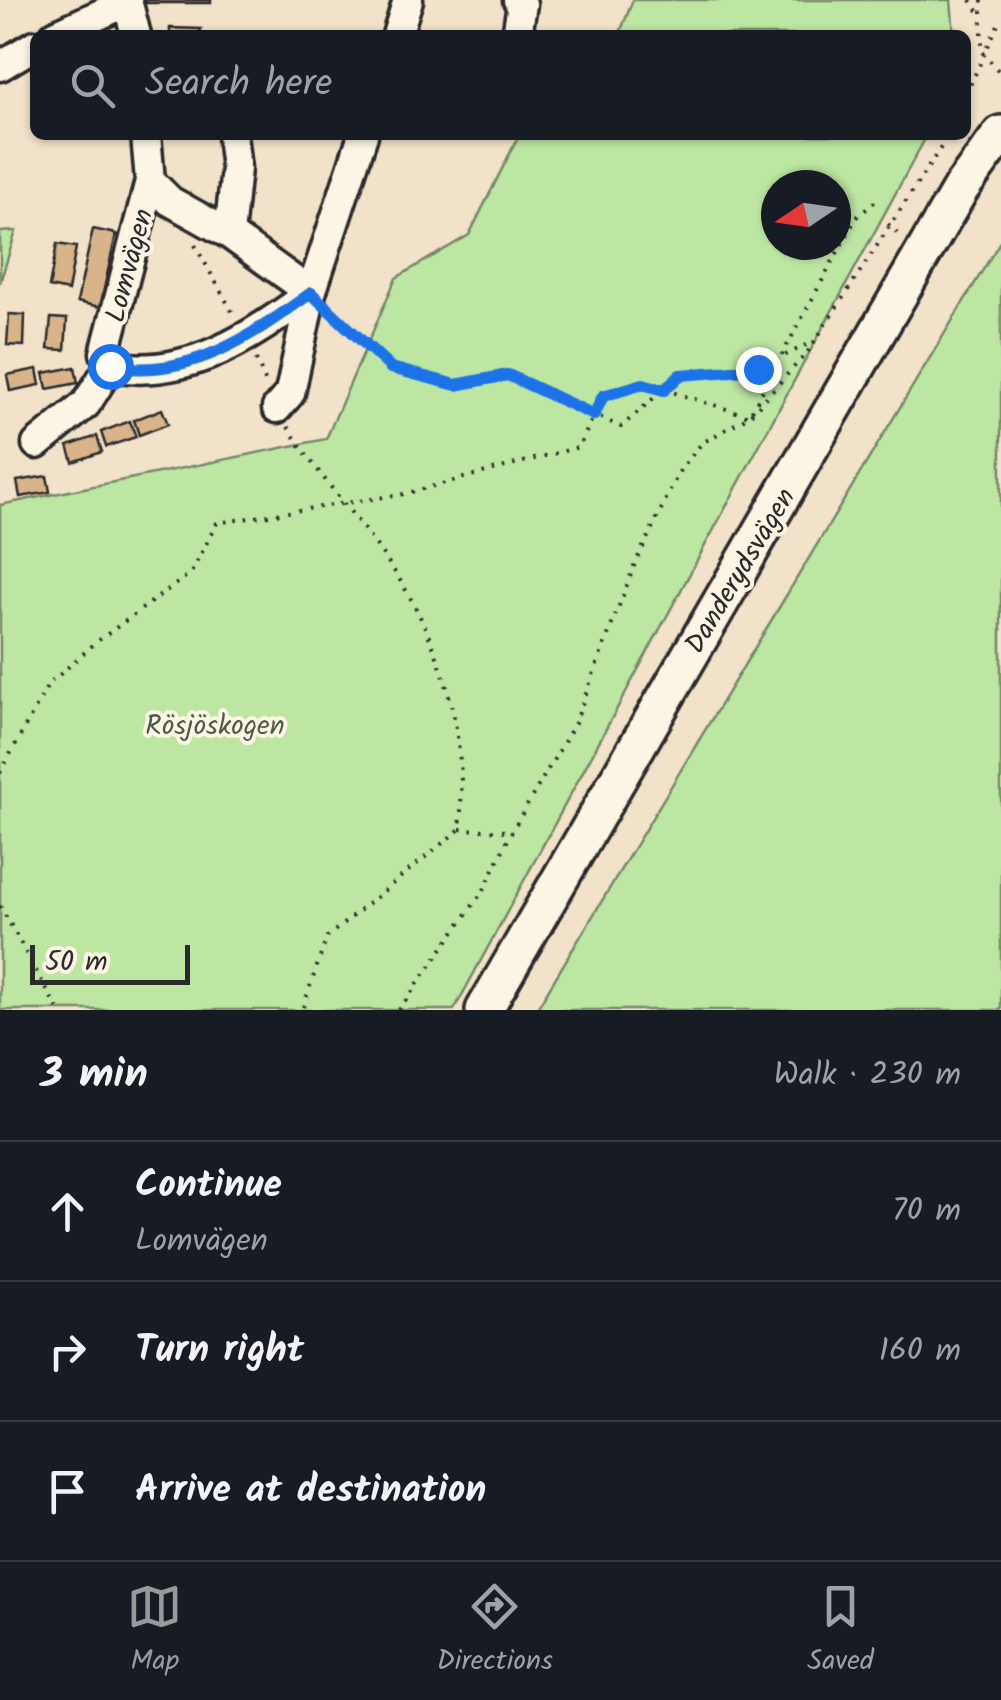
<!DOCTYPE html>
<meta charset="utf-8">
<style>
:root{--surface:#171b24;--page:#20242c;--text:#f1f3f6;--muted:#9ea1a6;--line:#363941;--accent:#98999b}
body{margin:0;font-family:Kalam,sans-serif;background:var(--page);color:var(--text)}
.compass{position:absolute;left:761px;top:170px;width:90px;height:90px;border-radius:50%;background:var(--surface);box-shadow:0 2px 8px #0004;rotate:257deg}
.scale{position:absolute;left:30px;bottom:25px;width:160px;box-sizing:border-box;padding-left:10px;border:5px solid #2b2b2b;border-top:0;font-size:28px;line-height:35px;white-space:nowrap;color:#2b2b2b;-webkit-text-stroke:8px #fcf5e5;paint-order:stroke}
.stop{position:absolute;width:30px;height:30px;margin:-22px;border:8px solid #1a73e8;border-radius:50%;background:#fff}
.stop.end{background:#1a73e8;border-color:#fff;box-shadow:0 2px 10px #0008}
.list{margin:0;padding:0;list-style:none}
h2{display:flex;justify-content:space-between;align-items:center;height:130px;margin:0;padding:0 40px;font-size:42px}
h2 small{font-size:32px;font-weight:400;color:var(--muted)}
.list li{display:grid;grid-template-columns:65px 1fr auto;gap:30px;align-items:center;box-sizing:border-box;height:140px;padding:0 40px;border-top:2px solid var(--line)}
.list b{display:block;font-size:38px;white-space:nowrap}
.list p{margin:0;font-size:32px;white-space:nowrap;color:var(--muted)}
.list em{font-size:32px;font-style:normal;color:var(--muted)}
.icon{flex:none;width:55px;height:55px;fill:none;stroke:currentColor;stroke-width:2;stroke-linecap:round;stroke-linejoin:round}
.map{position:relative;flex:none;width:1001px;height:1010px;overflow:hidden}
.search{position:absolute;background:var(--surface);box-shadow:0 2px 8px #0004;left:30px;right:30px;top:30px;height:110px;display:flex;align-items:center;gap:25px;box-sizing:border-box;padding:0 35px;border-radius:15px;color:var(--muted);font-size:38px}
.sheet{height:550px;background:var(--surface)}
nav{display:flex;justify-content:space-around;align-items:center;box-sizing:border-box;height:140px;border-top:2px solid var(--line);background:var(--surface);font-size:28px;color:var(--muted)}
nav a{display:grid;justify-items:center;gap:5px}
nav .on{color:var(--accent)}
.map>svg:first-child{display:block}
</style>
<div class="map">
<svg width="1001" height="1010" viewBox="0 0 1001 1010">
<rect width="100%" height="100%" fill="#f2e2ca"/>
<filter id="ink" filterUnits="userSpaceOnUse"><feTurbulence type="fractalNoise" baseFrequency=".01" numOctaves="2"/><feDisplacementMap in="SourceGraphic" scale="20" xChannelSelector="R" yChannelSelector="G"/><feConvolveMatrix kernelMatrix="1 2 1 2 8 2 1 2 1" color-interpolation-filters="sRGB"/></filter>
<g filter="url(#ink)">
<path fill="#bde6a3" stroke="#748867" stroke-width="2.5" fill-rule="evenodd" d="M633,0H951L954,35H619Z
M519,135H927L454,1010H0V505L326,439L396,278L469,235ZM836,185V245H776V185Z
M16,231L0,283V232Z
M1001,240V1010H536Z"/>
<path fill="#d9b48b" stroke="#2b2b2b" stroke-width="2.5" d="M145,0H211V3H145Z
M170,28L201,29L200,35H170Z
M93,229L116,234L100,307L77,302Z
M57,244L76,247L68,291L49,287Z
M9,314L25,315L24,346L7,345Z
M51,318L67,319L65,350L48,349Z
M75,367L78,383L47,389L44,373Z
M37,369L40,385L10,391L7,375Z
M162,409L168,424L139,435L134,420Z
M130,421L136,437L106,447L101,432Z
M97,436L102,452L73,462L68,446Z
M47,476L50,492L20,497L17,481Z"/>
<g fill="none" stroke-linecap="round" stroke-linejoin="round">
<defs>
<path id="minor" d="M127,0L136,35
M55,35L127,2
M397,35L408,0
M517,35L522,4L518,0
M0,66L35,45
M146,135L150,181L170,201L229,234L311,293
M229,234L236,169L232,135
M110,366C189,380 250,337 311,293
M110,366L105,353L150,181
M277,408L290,393L311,293L363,135
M37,444L86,404L110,366"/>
<path id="major" d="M484,1010L961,188L1001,134"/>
</defs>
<use href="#minor" stroke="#2b2b2b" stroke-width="35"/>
<use href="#major" stroke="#2b2b2b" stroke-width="42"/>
<path stroke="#2b2b2b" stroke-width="4" stroke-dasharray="2.5 8" stroke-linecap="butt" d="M971,0L980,14
M982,0V51L1001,74
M966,94L1001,18
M888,224L902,238
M195,245L234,315
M331,312L391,369L456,385L508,375L621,427L680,375L758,369L814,341
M256,359L266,383
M288,427C325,487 379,539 412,601C451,674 466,748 460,829L327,937L302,1010
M0,773L48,685L95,643L191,573L217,523L404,494L579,447L603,396L643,383L749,416L856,218L879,198
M460,829L510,831
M0,906L58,1010
M399,1010L485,888L512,831L575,723L634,566L680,470L702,443L749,416L807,353L949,135"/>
<use href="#minor" stroke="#fcf5e5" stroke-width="28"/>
<use href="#major" stroke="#fcf5e5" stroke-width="35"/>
</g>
</g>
<g fill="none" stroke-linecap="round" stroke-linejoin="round" filter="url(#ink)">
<path stroke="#1a73e8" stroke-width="12" d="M110,366C189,380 250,337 311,293L391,368L456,385L508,375L594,415L603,396L643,384L664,390L680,375L758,369"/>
</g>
<g text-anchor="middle" stroke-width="8" stroke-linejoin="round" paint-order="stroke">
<g font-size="28" fill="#2b2b2b" stroke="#fcf5e5">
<text transform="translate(128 265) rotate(-75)" y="10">Lomvägen</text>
<text transform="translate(739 570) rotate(-59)" y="10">Danderydsvägen</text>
</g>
<g font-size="28" fill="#505a49" stroke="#fcf5e5">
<text x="215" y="734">Rösjöskogen</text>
</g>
</g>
</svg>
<svg class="compass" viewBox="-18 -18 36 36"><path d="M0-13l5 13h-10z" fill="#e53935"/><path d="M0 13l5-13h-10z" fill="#9ea1a6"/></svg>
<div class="scale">50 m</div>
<div class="stop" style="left:110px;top:366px"></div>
<div class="stop end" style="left:758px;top:369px"></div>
<div class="search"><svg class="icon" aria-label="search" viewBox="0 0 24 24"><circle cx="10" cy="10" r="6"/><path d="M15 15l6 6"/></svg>Search here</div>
</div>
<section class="sheet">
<h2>3 min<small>Walk · 230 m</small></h2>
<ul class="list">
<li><svg class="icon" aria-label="ahead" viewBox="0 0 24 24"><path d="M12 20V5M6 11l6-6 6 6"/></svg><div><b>Continue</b><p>Lomvägen</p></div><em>70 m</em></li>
<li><svg class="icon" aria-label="right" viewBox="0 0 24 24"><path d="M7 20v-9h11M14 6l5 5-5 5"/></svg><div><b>Turn right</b></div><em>160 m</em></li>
<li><svg class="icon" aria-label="arrive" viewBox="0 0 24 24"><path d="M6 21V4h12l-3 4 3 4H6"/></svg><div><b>Arrive at destination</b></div></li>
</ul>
</section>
<nav>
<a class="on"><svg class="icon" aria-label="map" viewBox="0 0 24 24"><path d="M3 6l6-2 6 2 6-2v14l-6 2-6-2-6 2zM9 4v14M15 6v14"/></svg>Map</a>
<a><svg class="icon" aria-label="directions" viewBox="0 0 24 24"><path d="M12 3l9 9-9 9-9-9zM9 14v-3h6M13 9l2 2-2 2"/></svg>Directions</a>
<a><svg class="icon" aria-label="saved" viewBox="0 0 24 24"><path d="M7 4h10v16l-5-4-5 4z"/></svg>Saved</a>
</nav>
